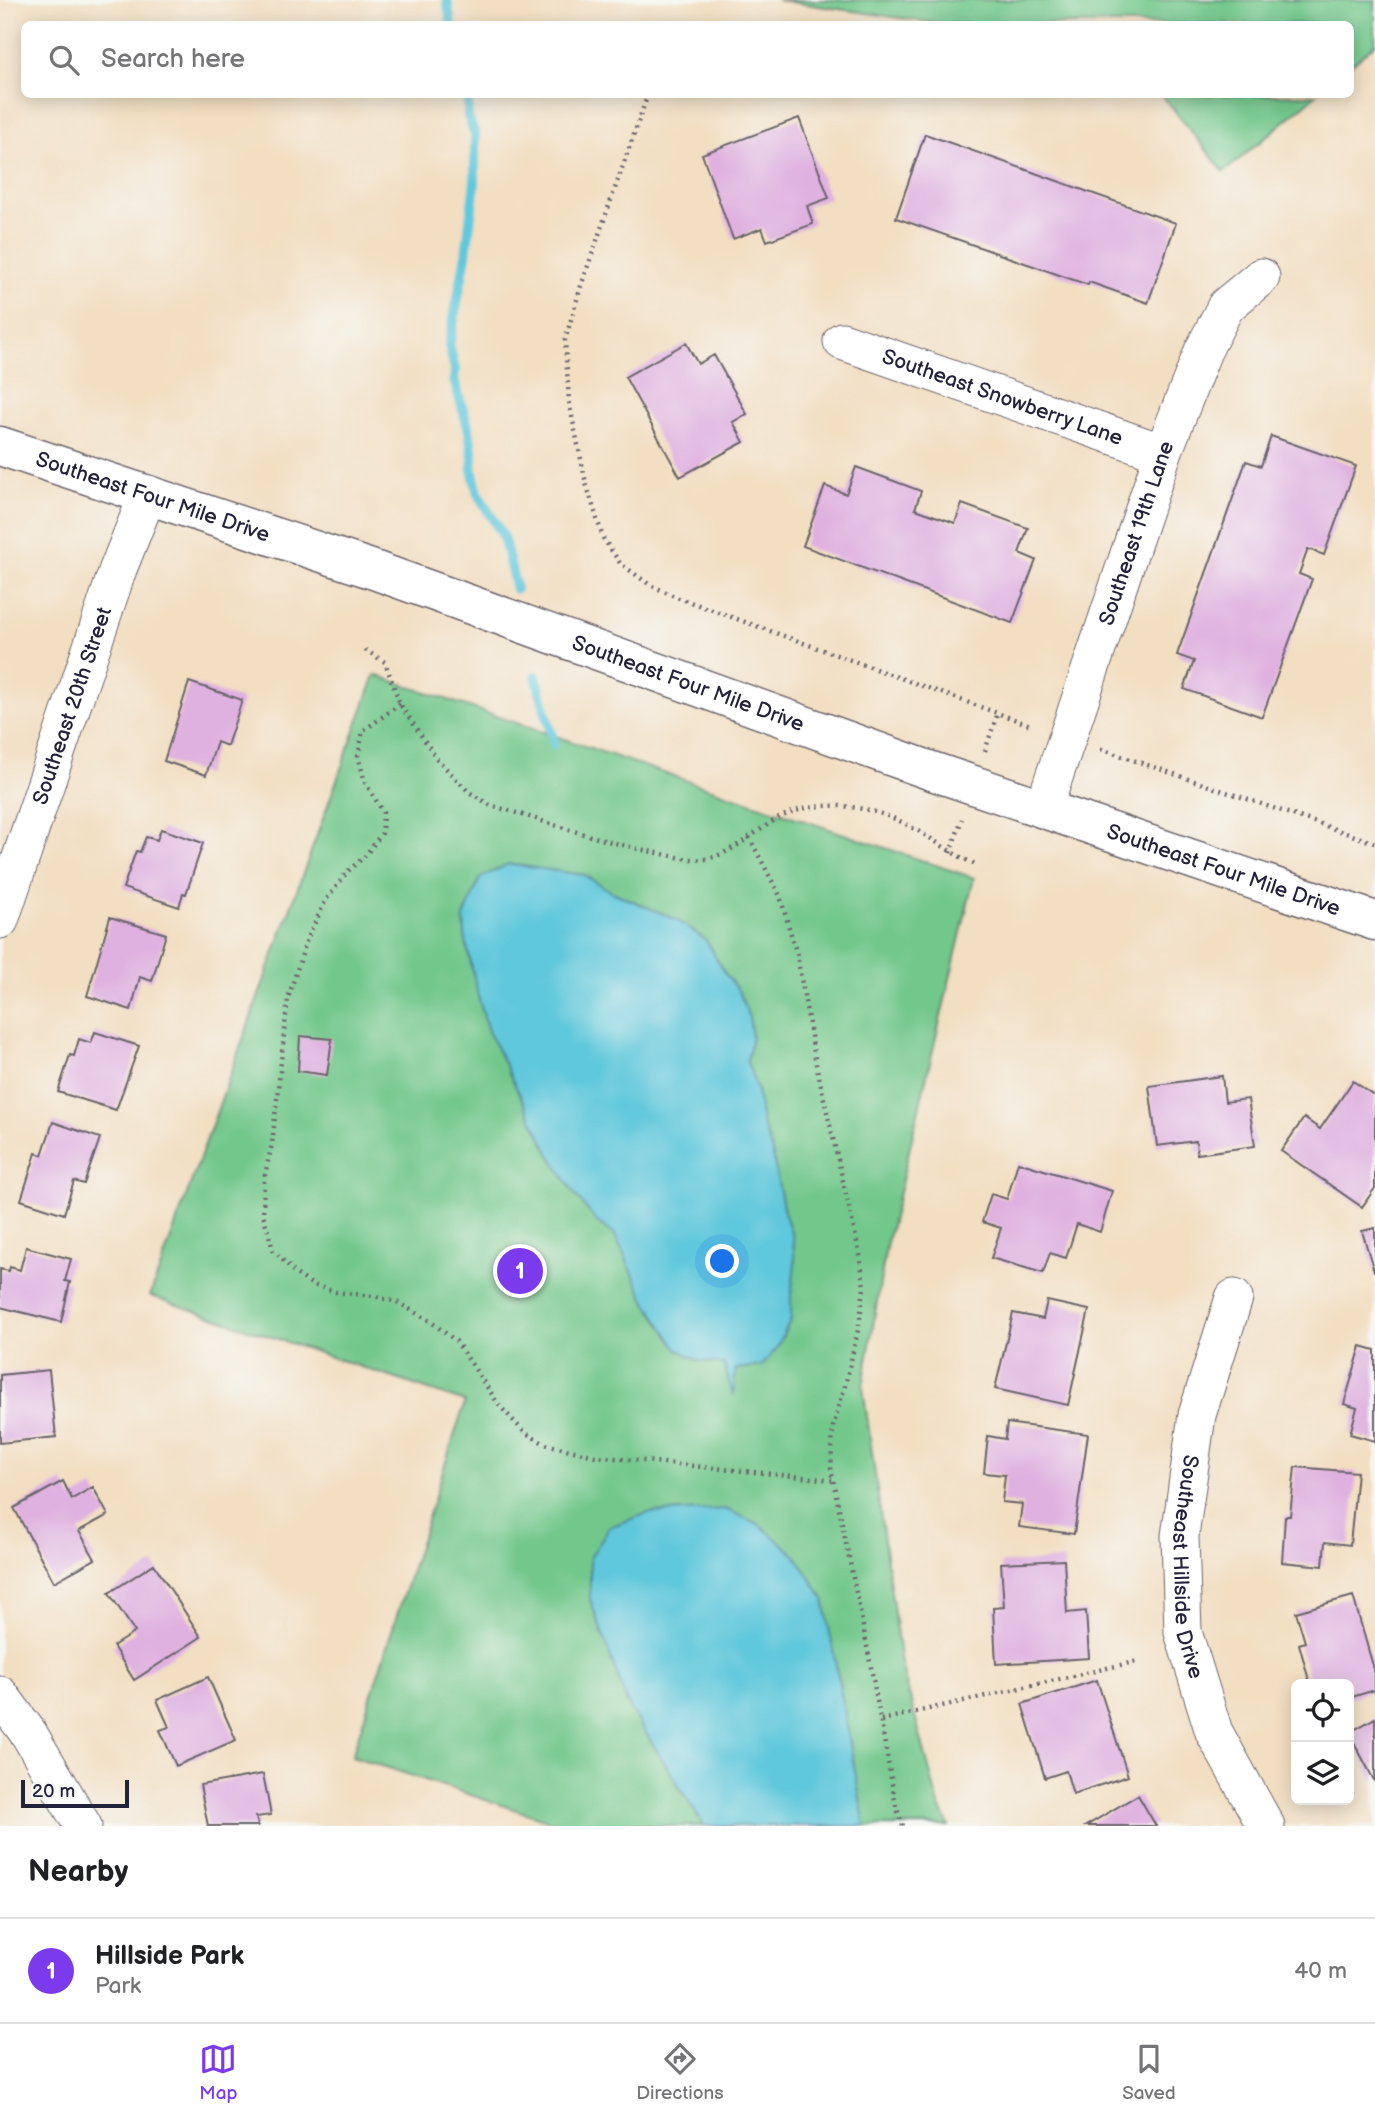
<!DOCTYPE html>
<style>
:root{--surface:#fff;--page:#f2f2f2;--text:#202124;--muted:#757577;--line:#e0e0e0;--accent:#7c3aed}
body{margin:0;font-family:"Balsamiq Sans",sans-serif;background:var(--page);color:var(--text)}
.controls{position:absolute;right:21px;bottom:21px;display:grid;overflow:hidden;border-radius:10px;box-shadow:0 4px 18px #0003}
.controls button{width:63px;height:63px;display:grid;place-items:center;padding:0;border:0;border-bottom:2px solid var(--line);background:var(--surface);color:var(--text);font:35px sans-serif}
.scale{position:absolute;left:21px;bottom:18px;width:108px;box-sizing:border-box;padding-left:7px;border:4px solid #22223b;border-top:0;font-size:19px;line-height:24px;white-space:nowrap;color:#22223b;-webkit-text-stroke:5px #f6f6f2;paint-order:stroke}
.you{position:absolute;left:723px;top:1262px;width:24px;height:24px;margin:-18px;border:5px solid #fff;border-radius:50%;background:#1a73e8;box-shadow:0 0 0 10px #1a73e833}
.badge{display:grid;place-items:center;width:46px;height:46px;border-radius:50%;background:var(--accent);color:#fff;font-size:23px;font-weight:700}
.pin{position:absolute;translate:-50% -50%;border:4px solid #fff;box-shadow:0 2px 7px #0006}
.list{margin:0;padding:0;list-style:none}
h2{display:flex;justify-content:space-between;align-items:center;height:91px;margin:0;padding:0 28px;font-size:30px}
h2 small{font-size:23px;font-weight:400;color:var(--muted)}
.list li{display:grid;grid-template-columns:46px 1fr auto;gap:21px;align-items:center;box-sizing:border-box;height:105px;padding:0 28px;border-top:2px solid var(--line)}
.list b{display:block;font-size:26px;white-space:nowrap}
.list p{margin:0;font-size:23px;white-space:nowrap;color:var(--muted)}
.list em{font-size:23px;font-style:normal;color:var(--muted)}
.icon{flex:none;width:38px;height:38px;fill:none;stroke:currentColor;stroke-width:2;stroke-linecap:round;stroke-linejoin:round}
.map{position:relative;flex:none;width:1375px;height:1826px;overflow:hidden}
.search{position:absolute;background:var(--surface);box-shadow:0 4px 18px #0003;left:21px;right:21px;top:21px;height:77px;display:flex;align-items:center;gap:18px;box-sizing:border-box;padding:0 24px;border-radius:10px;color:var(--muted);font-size:26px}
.sheet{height:196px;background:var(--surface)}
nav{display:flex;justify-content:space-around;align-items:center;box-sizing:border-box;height:98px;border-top:2px solid var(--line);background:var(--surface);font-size:19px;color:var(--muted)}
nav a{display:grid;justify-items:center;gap:4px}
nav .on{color:var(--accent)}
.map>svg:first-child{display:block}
</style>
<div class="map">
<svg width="1375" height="1826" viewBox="0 0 1375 1826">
<rect width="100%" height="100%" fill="#f6f6f2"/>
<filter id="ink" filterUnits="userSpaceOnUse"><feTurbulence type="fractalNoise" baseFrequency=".0143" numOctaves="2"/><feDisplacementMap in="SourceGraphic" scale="14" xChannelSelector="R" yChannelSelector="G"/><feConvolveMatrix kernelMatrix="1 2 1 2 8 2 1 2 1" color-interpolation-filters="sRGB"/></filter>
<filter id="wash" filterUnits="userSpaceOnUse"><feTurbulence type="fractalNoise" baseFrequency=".00686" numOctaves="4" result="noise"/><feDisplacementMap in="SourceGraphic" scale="28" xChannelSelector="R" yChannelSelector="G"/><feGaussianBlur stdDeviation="1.57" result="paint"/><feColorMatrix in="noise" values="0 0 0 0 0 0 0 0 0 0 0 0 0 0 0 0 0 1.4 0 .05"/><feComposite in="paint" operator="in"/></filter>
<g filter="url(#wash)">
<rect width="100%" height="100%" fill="#f2dec1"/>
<path fill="#72c78b" stroke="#4a7463" stroke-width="2" d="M777,0H1375V44L1351,65L1350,24H941Z
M1162,95H1316L1224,172Z
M375,675L974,878L886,1247L863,1387L901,1664L938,1802L949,1826H565L352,1756L465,1402L150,1296Z"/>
<path fill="#60c8dc" stroke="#41758c" stroke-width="2" d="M508,864L584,875L612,892L675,919L706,940L722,969L739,992L749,1017L752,1037L747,1062L757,1090L762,1123L772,1151L784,1212L793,1238L795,1264L791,1295V1319L777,1348L762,1366L736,1369L733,1396L724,1364L700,1361L678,1350L644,1298L615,1235L596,1221L574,1193L549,1153L488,1031L478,996L465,937L464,917L480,878Z
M725,1509L759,1524L795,1555L824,1599L865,1826H704L627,1703L590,1599V1558L609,1527L648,1513Z"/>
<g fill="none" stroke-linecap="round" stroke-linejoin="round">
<path stroke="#60c8dc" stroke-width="10" d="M447,0L451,24
M468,94V116L475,135V181L466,255L449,345L455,370L454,380L469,430L473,458L472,469L478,494L503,536L516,589
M536,676L554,744"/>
</g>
<g id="blocks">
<path fill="#dfb1e0" d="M799,118L829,198L807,206L813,224L767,241L762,228L733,239L702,154Z
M925,134L1176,223L1148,303L1089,282L1088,285L896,218Z
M686,343L698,364L714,355L747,414L733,422L744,442L680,477L625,377Z
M1271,436L1356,466L1324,555L1308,549L1299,574L1312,579L1262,717L1184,689L1194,661L1177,655L1246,461L1261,466Z
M856,467L921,491L915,509L955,523L962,504L1028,528L1019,553L1036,560L1012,623L803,546L825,486L846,494Z
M189,682L242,700L227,746L217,742L206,775L164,761Z
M161,829L203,843L186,894L183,893L179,907L123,888L136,851L140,852L146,837L157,840Z
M110,917L166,934L152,981L140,977L131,1010L87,996Z
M95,1032L139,1046L116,1110L58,1092L70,1055L74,1056L79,1039L91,1043Z
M300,1036L332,1039L327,1075L298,1071Z
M1222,1076L1225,1102L1248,1099L1255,1146L1197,1154L1196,1141L1157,1146L1149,1086Z
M1353,1081L1375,1096V1188L1362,1207L1281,1151L1304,1118L1320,1129Z
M53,1122L100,1138L84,1184L74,1181L64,1214L21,1200L36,1153L42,1155Z
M1018,1162L1112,1191L1100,1232L1077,1224L1066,1258L1050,1253L1043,1273L991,1258L1001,1228L982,1222L991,1194L1007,1199Z
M1375,1228V1271H1374L1362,1231Z
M26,1247L71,1259L65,1281L70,1282L61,1322L0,1307V1269L9,1271L10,1267L20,1270Z
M1047,1301L1089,1310L1068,1405L995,1389L1013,1313L1043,1319Z
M1361,1346L1375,1350V1441L1350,1434L1357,1408L1344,1404Z
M49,1370L56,1437L0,1443V1375Z
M1007,1423L1088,1434L1074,1534L1019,1527L1022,1504L1002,1502L1005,1475L984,1473L988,1436L1005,1439Z
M1295,1467L1357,1472L1350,1545L1325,1542L1323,1566L1282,1562L1285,1516H1290Z
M63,1481L72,1499L93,1487L108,1515L79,1531L95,1559L54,1582L14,1508Z
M1064,1560L1067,1613L1086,1611L1089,1658L996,1664L993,1608L1004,1607L1001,1563Z
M154,1564L201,1637L134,1680L113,1646L135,1632L109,1593Z
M1353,1596L1375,1673V1690L1349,1698V1684H1310L1299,1644L1305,1642L1296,1612Z
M208,1677L236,1740L176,1766L160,1730L169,1727L157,1700Z
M1097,1680L1128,1776L1073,1794L1066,1771L1045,1778L1022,1704Z
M1375,1718V1782L1349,1733Z
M263,1774L271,1815L256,1817L258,1826H208L200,1785Z
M1138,1795L1156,1826H1086Z"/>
</g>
</g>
<g filter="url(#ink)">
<use href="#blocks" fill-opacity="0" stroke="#6b646a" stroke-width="2"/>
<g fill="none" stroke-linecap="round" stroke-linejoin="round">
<defs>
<g id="minor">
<path id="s1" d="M842,341L1163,453"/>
<path id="s2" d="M1044,807L1163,453L1203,351L1226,306L1261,277"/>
<path id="s3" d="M0,920L118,569L148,494"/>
<path id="s4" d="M1234,1298L1197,1415L1180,1536L1183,1632L1214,1732L1266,1826"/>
<path d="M0,1695L29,1734L83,1826"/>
</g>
<g id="major">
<path id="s5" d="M0,446L374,570L926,769L1375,921"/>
</g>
</defs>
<use href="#minor" stroke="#6b646a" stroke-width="39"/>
<use href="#major" stroke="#6b646a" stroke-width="41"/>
<path stroke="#6b646a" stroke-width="4.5" stroke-dasharray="2 5" stroke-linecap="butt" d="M648,94L581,286L565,340L569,402L586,483L603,538L620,563L650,585L679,598L1033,726
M365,650L385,662L400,704L437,759L469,792L490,805C545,821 601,842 658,853C672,856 691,861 705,859C733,854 754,831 779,818C818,797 873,805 911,827C934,839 951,854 975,864
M400,704L363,731L358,756L365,782L383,812L382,833L365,856L347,872L326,900L307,939L288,998L272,1144L264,1179L263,1214L273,1250L296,1274L313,1285L336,1292L373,1296L397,1302L430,1321L456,1341L499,1405L524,1432L545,1444L595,1456L832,1480
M1101,749L1375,843
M985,751L997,715
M749,837L780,896L797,955L816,1064L860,1255L864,1288L859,1326L845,1386L833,1427L831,1470L868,1651L896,1806L903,1826
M950,853L962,819
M881,1720L1138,1661"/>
<use href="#minor" stroke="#fff" stroke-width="37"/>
<use href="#major" stroke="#fff" stroke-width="38"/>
</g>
</g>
<g text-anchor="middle" stroke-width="7" stroke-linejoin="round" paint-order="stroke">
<g font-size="21" fill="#22223b" stroke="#f6f6f2">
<text dy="7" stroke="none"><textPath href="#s1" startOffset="170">Southeast Snowberry Lane</textPath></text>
<text dy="7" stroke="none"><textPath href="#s5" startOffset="161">Southeast Four Mile Drive</textPath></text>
<text dy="7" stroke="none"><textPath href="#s2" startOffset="289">Southeast 19th Lane</textPath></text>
<text dy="7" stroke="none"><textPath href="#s5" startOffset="728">Southeast Four Mile Drive</textPath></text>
<text dy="7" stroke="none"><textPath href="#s3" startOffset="226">Southeast 20th Street</textPath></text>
<text dy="7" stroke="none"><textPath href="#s5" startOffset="1295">Southeast Four Mile Drive</textPath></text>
<text dy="7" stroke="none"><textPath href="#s4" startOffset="276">Southeast Hillside Drive</textPath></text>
</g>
</g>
</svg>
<div class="controls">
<button><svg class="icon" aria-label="locate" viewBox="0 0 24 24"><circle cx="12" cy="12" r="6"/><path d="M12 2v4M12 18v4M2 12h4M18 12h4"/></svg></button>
<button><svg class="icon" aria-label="layers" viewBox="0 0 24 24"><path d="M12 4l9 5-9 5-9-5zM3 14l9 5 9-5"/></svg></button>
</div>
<div class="scale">20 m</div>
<div class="you"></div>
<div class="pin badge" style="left:520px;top:1271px">1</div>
<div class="search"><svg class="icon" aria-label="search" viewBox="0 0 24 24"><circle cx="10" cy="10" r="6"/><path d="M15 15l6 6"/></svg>Search here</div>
</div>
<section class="sheet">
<h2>Nearby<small></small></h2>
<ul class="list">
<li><span class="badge">1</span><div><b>Hillside Park</b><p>Park</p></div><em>40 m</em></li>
</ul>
</section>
<nav>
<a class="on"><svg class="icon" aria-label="map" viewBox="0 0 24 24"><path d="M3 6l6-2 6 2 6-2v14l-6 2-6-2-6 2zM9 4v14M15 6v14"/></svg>Map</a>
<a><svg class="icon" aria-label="directions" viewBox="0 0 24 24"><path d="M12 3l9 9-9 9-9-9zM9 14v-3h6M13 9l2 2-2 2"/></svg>Directions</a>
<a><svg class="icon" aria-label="saved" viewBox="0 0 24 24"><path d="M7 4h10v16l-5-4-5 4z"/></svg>Saved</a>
</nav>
